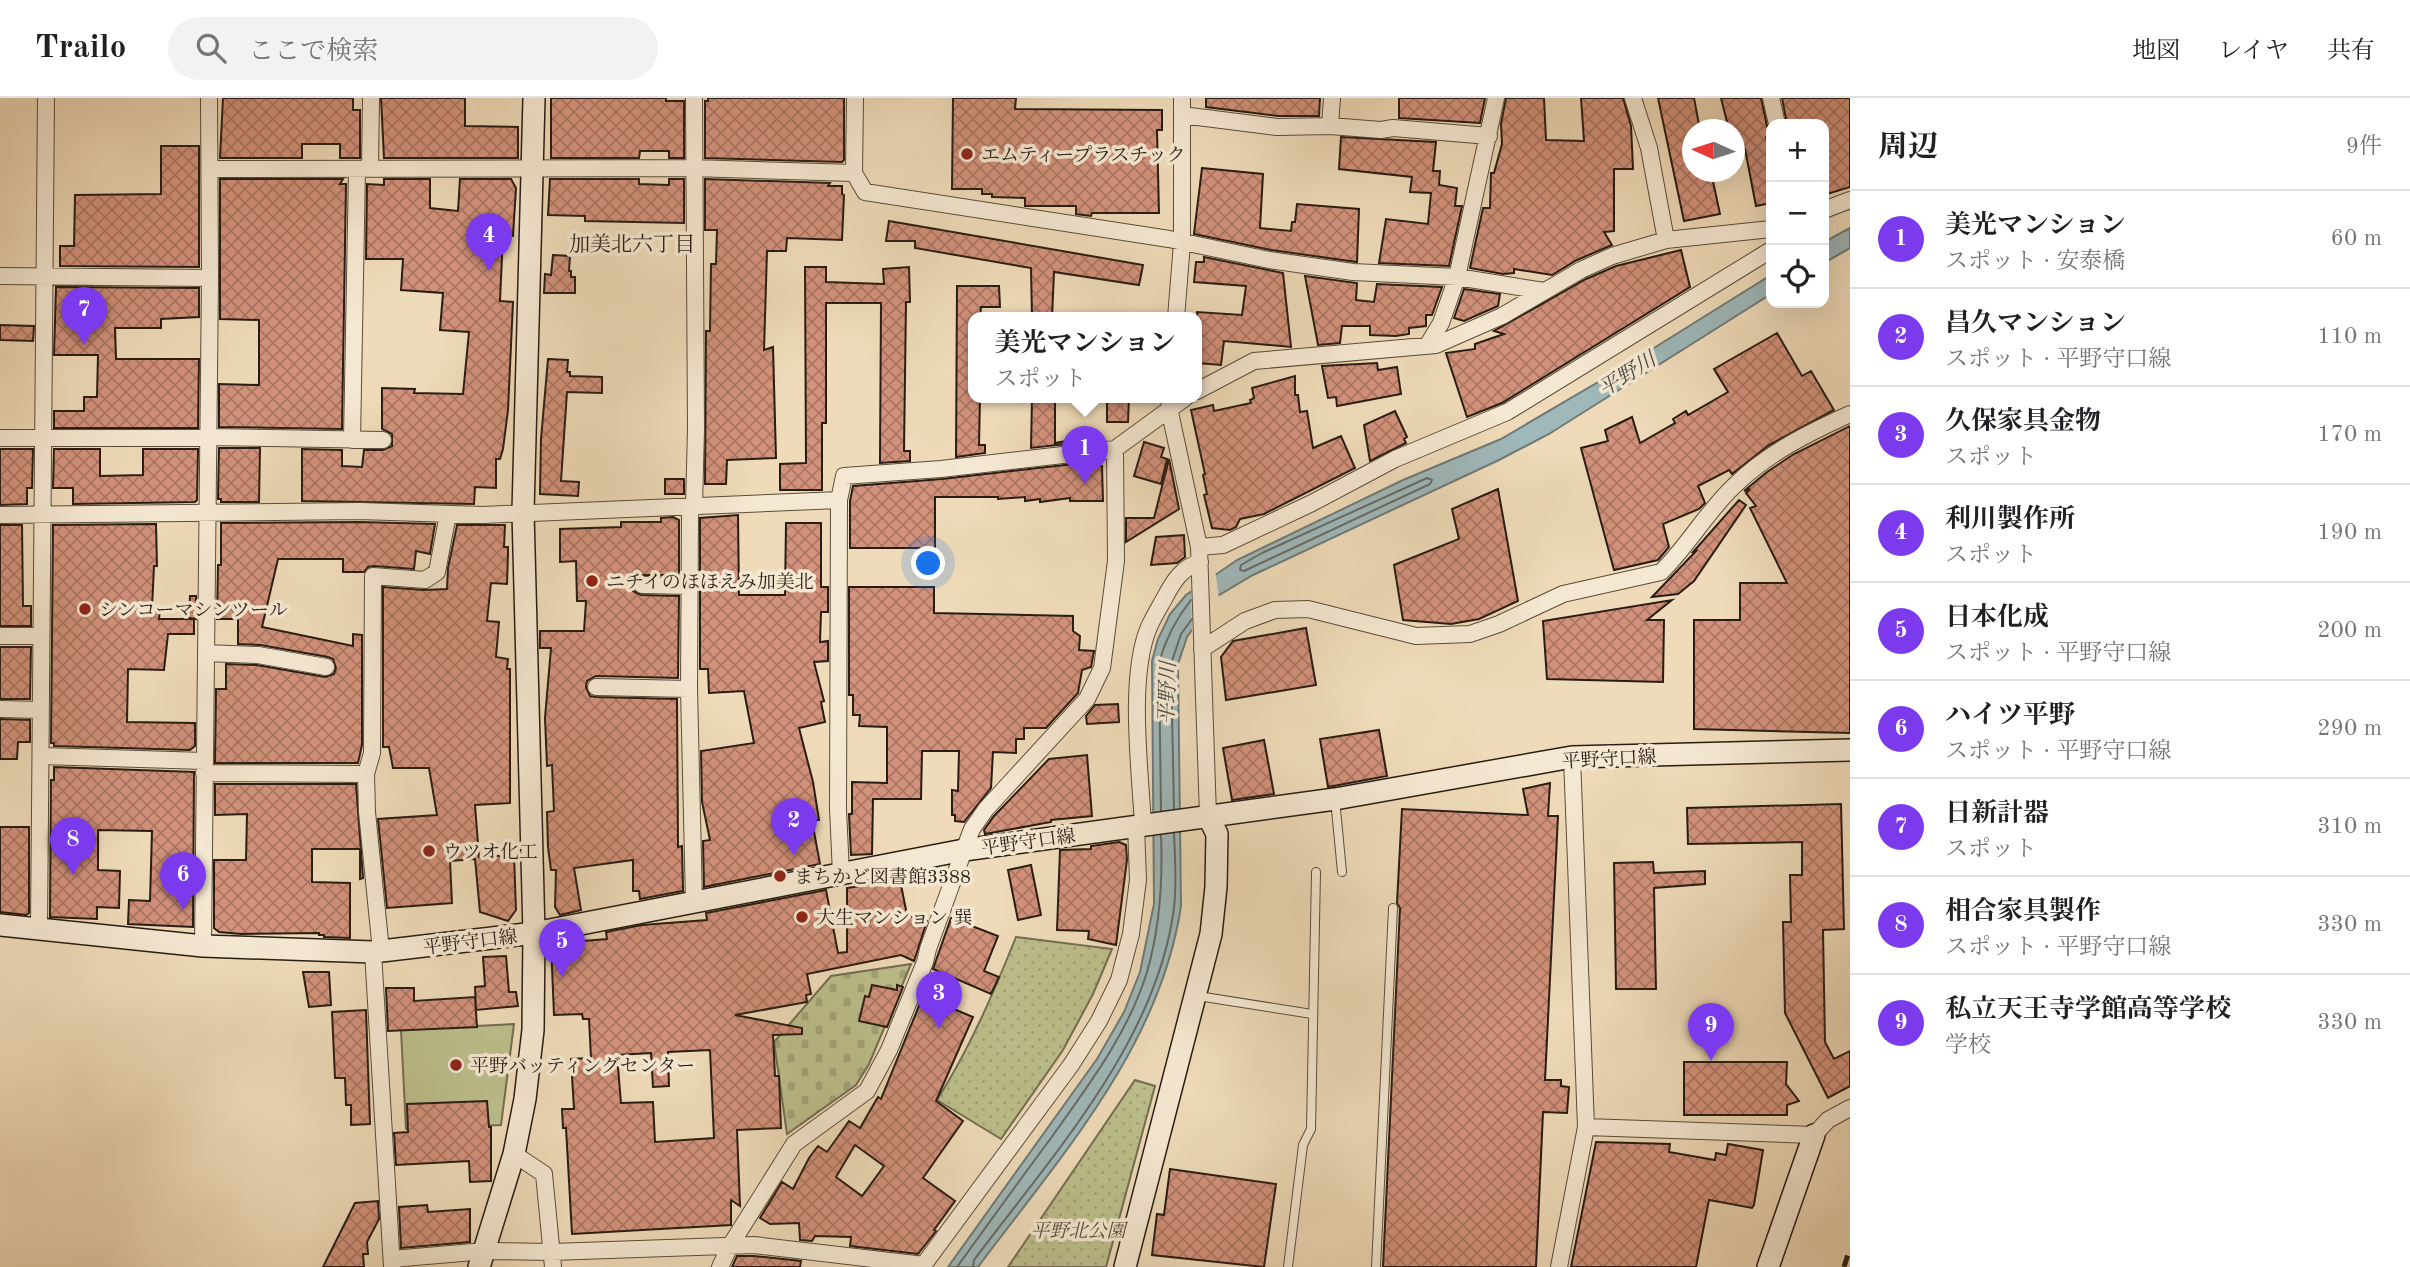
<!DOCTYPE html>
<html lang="ja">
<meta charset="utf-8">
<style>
:root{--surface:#fff;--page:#f2f2f2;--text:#202124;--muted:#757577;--line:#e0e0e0;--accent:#7c3aed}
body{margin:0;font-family:"Old Standard TT","Noto Serif JP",serif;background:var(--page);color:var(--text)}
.controls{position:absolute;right:21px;top:21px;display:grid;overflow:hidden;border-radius:14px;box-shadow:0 7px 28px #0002}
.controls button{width:63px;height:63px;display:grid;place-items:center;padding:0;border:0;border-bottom:2px solid var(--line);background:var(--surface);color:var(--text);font:35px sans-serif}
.compass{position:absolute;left:1682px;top:21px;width:63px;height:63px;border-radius:50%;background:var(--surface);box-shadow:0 7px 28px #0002;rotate:273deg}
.you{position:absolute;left:929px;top:466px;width:24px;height:24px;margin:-18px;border:5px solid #fff;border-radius:50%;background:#1a73e8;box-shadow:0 0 0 10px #1a73e833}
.badge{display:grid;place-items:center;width:46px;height:46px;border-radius:50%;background:var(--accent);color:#fff;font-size:23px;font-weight:700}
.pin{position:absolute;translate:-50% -58px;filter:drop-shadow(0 2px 4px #0008)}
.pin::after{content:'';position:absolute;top:37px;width:24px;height:21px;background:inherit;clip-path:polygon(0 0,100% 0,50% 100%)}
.popup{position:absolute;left:968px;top:214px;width:234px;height:91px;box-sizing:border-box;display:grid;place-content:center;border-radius:14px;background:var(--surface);filter:drop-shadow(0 2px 5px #0005);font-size:23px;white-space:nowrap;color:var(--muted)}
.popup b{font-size:26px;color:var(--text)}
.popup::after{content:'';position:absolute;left:50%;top:100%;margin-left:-14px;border:14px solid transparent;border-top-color:var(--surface)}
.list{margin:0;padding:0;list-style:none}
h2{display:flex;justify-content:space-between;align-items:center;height:91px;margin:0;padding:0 28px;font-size:30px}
h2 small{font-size:23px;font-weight:400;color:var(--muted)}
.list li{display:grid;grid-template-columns:46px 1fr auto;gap:21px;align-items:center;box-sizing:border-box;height:98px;padding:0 28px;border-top:2px solid var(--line)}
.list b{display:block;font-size:26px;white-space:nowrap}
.list p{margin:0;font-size:23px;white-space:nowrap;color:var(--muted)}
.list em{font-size:23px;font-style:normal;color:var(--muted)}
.icon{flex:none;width:38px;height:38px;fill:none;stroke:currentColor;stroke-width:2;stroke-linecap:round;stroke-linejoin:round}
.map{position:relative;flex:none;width:1850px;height:1169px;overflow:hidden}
header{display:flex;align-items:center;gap:42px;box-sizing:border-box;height:98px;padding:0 35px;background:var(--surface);border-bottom:2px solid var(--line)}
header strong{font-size:33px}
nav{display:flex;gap:38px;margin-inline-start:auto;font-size:24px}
.search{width:490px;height:63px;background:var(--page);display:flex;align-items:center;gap:18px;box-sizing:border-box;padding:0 24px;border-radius:38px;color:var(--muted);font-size:26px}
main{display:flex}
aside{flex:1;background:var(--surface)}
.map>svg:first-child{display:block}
</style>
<header>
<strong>Trailo</strong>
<div class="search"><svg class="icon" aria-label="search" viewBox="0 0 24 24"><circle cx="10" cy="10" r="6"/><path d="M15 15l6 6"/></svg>ここで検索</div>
<nav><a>地図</a><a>レイヤ</a><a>共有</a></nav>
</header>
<main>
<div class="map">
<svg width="1850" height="1169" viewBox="0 0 1850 1169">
<defs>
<pattern id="cemetery-stones" width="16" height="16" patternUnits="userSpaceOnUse" patternTransform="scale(1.75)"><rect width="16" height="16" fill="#bcbf8c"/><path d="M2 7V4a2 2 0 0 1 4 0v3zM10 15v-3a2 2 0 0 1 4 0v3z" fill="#a2a478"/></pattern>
<pattern id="park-dots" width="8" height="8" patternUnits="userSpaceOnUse" patternTransform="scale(1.75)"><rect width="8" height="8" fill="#bcbf8c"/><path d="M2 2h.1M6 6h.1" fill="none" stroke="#a2a478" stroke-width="1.8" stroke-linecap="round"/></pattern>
<pattern id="building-cross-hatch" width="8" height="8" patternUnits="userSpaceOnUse" patternTransform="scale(1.75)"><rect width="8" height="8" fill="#d3927b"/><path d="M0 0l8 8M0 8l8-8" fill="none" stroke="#ab7664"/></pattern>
</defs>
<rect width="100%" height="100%" fill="#efdbb9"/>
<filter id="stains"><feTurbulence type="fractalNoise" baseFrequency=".00286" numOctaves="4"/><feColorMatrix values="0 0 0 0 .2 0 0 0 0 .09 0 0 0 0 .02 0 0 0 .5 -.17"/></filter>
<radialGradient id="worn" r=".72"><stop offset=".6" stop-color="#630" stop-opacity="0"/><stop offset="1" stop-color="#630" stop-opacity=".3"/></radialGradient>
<path fill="#bcbf8c" stroke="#726e50" stroke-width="2" d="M514,926L501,1027L406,1031L401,932Z"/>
<path fill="url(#cemetery-stones)" stroke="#726e50" stroke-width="2" d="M911,866L869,966L856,987L787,1036L774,944L831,878Z"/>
<path fill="url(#park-dots)" stroke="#726e50" stroke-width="2" d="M1016,839L1112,851L1093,896L1063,952L1001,1041L937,1002C970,950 993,896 1016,839Z
M1135,982L1155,988L1106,1169H1008Z"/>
<path fill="#9fb8ba" stroke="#6f7a77" stroke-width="2" d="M1850,130V150L1824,165V144Z
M1771,177V196L1549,336L1499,362L1253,477L1216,499L1187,539L1178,566L1181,808C1160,949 1060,1059 978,1169H948L1097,961L1124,914L1140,874L1154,806L1152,563L1158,541L1170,516L1186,497L1237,462L1403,382L1501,341L1617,273Z"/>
<path fill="#efdbb9" d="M1215,471L1219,501L1192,539L1191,490Z"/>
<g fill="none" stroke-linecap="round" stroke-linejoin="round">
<path stroke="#646a66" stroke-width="2" d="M1427,380L1432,382L1430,386L1244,473L1240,472L1241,467L1262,455Z
M1174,711L1171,566L1181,536L1192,521
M1161,713L1159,564C1166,540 1175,522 1191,502
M957,1169C988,1126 1019,1083 1051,1040C1088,988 1128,936 1147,874C1160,829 1163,785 1161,737
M973,1169L974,1162C1052,1058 1157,943 1174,810C1177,785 1175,760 1174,735"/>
</g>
<path fill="url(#building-cross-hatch)" stroke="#281c13" stroke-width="2" fill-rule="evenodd" d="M223,0H353V12H360V60H340V46H302V60H220Z
M381,0H465V28L518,29V60H384Z
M551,0H666V3H684V60H669V53H640L639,60H551Z
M708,0H844V62L842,64L705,60V3H708Z
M953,0H1016L1015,11L1162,12V32H1157L1159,115H1092L1091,118L1076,116V108H1025V100L992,99V96H982V91H952Z
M1206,0H1320L1319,18H1278L1206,9Z
M1399,0H1485L1480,25L1399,20Z
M1506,0H1544L1546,42L1584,43L1581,0H1623L1631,28L1633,71H1614V133L1604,134L1612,147L1577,162L1552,177L1514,171V175L1503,176L1470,170L1483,110H1490L1491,75H1494L1502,46L1501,26Z
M1658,0H1694L1700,32H1692V74H1711L1720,116L1684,123Z
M1721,0H1761L1767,28L1771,34V38L1766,39L1771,58V105L1756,108L1745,51L1741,40L1734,42V32H1729Z
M1782,0H1850V89L1824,97V26H1787Z
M1341,39L1436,44L1433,73H1440L1439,87L1457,90L1455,108H1462L1449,168L1379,165L1386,121L1428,126L1431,95L1410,94L1412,79L1339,71Z
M161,48H199V169L60,168V148H74L75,97L161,96Z
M1202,70L1263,76L1260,130L1291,133L1292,124H1295L1297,106L1359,111L1357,164L1271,152L1194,136Z
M220,81H343L340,86H346L342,331L219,329V286L259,287V222L220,221Z
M384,81H430V110L458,113L460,81H511L516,90L513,138L503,137L500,203L513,204L508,312L503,351L500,361H496V390L475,389L474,406L302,403V351L342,352V368L362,369L364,352H383L392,348V336L382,331V290L415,291L414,295L463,296L469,234L440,232L443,195L401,192L403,161H366L367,86L384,87Z
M550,81H639V86L669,87V81H684V125L585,123V118L548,117Z
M705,81L830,85L828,88H842V96L844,97L842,142L787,140L786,153H767L764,252L773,249L776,360L727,362L726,386H705L706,233H710L711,166H716L717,132H705Z
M889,123L1143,167L1139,187L1054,174L1052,220H1032L1031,170L915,150V143H886Z
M1681,152L1690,189L1502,305L1467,319L1446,255L1475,251V246L1504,236L1494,233L1586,181L1616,168Z
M553,157L570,158L569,173H571V179H575V195H544L545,176L551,177Z
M1204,159L1283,175L1291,249L1224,243L1221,267L1197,265V214L1242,217L1246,188L1194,184L1196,164H1204Z
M805,169H826V184L884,186L883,171L909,169L910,204H906L904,353H910V363L880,365L881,205H826V325H822V392H780V366L806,365Z
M1305,178L1357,185L1356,202L1374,204L1377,186L1442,189L1432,217H1426V228L1409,230V236L1396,238L1370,237V228H1342L1340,245L1318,247Z
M957,188H999L1000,209H981L980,220H973V300H980L979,347H985V355L956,359Z
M56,189L199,190V219L161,221V230H115L116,261H199L198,330H54V313H84V299H97L98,257H54Z
M1464,191L1500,196L1498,208L1464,223L1454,220Z
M0,227L34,228L33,243L0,242Z
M1777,235L1802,278L1811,273L1834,312L1769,347L1732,376L1729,372L1698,388L1705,405L1699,411L1663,426L1669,449L1658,462L1614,472L1581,350L1608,343L1605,332L1632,319L1640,345L1675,325L1673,321L1686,313L1688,317L1728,294L1714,271Z
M548,261L568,262L567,274H570V278L602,279V295L567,294L561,383L579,384L578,398L540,396L541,341Z
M1377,265L1378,272L1397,269L1401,296L1337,308L1336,299L1328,300L1322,268Z
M1295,278V297H1298L1300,314L1307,313L1313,350L1341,338L1355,370L1264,416L1240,421L1236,429L1230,432L1212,430L1204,397L1207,396L1203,377L1205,376L1191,312L1213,307L1214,313L1251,305L1250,302L1254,300L1252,290Z
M1032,300H1055V345L1083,340V344L1031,350Z
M1107,300H1129L1128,324H1107Z
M1395,313L1407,339L1404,341L1406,345L1370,363L1364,327Z
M1850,328V635L1694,631V522H1740V485H1787L1750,410L1756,408L1746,395L1750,391L1744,393L1767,374L1794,356Z
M1144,344L1164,350L1161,359L1167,361L1161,386L1134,378Z
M219,350H260L259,404H221V401H218Z
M0,351H33L32,390H27V406L0,407Z
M54,351H100V378L143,377V351H198L197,402L195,404L73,406V390H53Z
M1169,361L1179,411L1126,444V420H1154Z
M1091,364L1102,368L1103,403H1070V400L1040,404V401L1025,403V399L998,401V399H935V450H850V403L853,388L942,381Z
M665,381H684V396H665Z
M1498,391L1518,503L1479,521L1451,526L1403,522L1394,467L1459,441L1452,411Z
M1739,402L1746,407L1694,483L1678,496L1652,499L1697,452L1694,453Z
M738,417L739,497H785L786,425H821V489H828V514H821L820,544L828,543V563L814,564L824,603L821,604L825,624L799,630L813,684L819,722L812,723L820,766L704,789L703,743L710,742L702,704L701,653L754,645L744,593L709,595L708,571H700V420Z
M673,419L679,422V477H642L633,481L632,487L633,493L641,497L679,498L678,580L596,578L587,583L586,589L590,598L596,599L677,601L678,749L682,748L683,793L640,801L639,793H633V762L574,770L581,812L560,817L555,809L556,772H551L548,749L547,714L554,713L552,667L547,668L545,620L551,550H540V533H584L586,503H577L576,463L560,464V431L621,429V424H661V420Z
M360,424L435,426L430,456L416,453L414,471L374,468L368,469L364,474H343V461H278L262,529L353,548V536L362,537V647L358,665H215L216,591H226V566L257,567L325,579L334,576L336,570L333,561L328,559L260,547L238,546V521H217L218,467H221V425Z
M156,426L157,468H154L152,510L160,511L159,521H194V536H168L164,572L128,571L127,624L195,625V648L190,652L54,648V645H51L53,427Z
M0,427H22L23,508H31V528H0Z
M457,427H505L504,449H508V456L507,486L491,485L487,523L499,524L496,559L508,561L507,571H510V705L475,707L479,759L514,757L516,812L508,823L480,814L475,761L450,763L452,805L387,810L378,721L437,717L429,670H393L389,649H383V489L424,492L447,491L448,470Z
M1184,437L1185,459L1177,465L1151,467L1156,439Z
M849,489H934V515L1073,518V533L1080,538L1079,552L1094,553L1091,569L1082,572L1078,595L1046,630H1024V641H1016V655L993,654L991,690L964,724L955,723V717H952V692L958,693L959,653H922L921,701H873L872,756L851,757L849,716H852V684L887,685V629L859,628L860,617H853V597H849Z
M190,498H196V521L189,520Z
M1672,502L1647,522H1664L1663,584L1547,581L1543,523Z
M1306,530L1316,587L1226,602L1221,559L1233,543Z
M0,549H31L30,601H0Z
M1118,606L1119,624L1087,626L1086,618L1095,607Z
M0,621L30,622V644H18L17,661H0Z
M1379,632L1387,678L1328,689L1320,641Z
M1264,642L1274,696L1232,702L1223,650Z
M1087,657L1092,718L1051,722V724L985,736L984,732L994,718L1049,661Z
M54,669L194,674L193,829L128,826L129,802L150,803L152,733L98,732V772L120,773L119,810L97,809V821L50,819L51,682H54Z
M1550,685L1548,718H1558L1545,982H1561V988L1569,989L1567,1015L1543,1014L1536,1169H1383L1400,810L1397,805L1402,711L1528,717L1523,691Z
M215,686H356L363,780L360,781V751H312V784L350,785V840L324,839V837H319V835L241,836L219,834L214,830V762H246L247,716L215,717Z
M1841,706L1844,831L1823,832L1825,944L1834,961L1850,953V988L1828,1000L1785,915L1783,824H1791L1790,777H1802V744L1688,746L1687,710Z
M0,729H29V815L26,817L0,814Z
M1119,744L1126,747L1127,762L1116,847L1088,841L1089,833L1057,832L1060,752L1091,751V748Z
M1653,764L1654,775L1705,773V786L1654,790L1656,891H1616L1614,765Z
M1031,767L1041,817L1018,822L1008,772Z
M900,782L907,817L927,823L914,863L901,857L807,876L811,896L806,897L807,904L735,917L802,930V936L773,937L775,978H779L781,1030L737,1032L740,1108L731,1102V1127L572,1136L566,1030H563L562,1011H574L571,961L591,960L589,921H583L582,916L554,917L551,845L570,841V844L607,841L606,834L642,827L707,822L706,815L826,792L838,855L847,854V790ZM710,952L714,1040L655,1044L653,1004L621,1005L617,957L651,955L653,989L669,988L668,954Z
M951,820L998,838L984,873L999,879L991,896L933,871Z
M506,858L509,894H516L518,908L476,912L475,889L485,888L483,859Z
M303,874H329L331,907L309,909Z
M872,887L897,892V887L903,889L887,929L859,923L865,898L869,899Z
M386,890H414V903L475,899L477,929L388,933Z
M923,898L973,919L936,1003L963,1023L923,1080L955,1103L934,1132L936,1133L918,1156L850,1148L851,1139L815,1138L812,1143L800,1142L799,1125L770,1126L760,1120L782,1084L793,1091L809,1060L818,1048L827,1054L849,1023L860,1030L878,999L881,1001ZM855,1047L884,1068L862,1098L836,1079Z
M366,912L370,1026L351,1027V1007H346L345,980H335L332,914Z
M1684,964H1787L1786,986L1799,1003L1787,1007V1017H1684Z
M487,1003L489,1029H491V1083L470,1084L469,1063L396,1067L394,1035L408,1034L407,1006Z
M1596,1044L1670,1046L1669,1054L1715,1062L1716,1055L1726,1057L1728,1046L1763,1052L1754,1107L1752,1110L1709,1102L1696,1169H1571Z
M1170,1071L1276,1086L1264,1169L1152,1157L1157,1116L1164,1117Z
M378,1103L379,1121L367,1144L368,1156H363L364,1169H323L355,1105Z
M427,1107L428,1114L470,1111V1144L401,1150L399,1109Z
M737,1158H754L801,1163L800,1169H732Z"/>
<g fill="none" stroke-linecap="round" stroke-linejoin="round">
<defs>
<path id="lane" d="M1335,701L1342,774
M1198,898L1312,916
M1288,1169L1303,1047L1311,1031L1316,774
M1376,1169L1393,810"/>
<path id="street" d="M855,0L854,75L865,94L1169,141L1269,162L1353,174L1457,179L1544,193
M1633,0L1649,50L1666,142
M1771,0L1777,26
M1182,17L1277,29L1330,28L1381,32L1393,30L1489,38
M1330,28L1332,0
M210,71L693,70L854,75
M370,71L371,0
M1824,112L1850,102
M0,178L210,180
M1176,220L1182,145V0
M1427,248L1441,225L1457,179L1496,0
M1197,293L1254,263L1436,247L1502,218L1581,172L1612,158L1666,142L1771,131
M1170,303L1169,310L1199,449L1208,718
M208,339L383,342
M0,340H208
M352,342L357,71
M0,417L360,413L483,417L839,402
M1199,449L1223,447L1312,405L1395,361L1507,314L1771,152
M642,487L688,488
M0,538H41
M1202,551L1245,523L1275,512L1308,511L1416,538L1470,536L1499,526L1563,496L1661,474C1688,448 1707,413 1735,387C1768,355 1808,335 1850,316
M206,555L258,557L326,569
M596,589L689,591
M0,611L41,612
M42,658L205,663
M204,675L366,676
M1143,726C1140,672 1128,578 1149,529C1153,520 1159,510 1164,501C1173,484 1181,470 1200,464
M841,776L838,711L839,402L844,378L941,371L1115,351L1185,300
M694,804L689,591L690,416L694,407L696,331L694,0
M39,830L46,0
M203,848L210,180L209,0
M381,853L367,714L366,676L372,655L373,478L425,482L437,474L448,416
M373,854L392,1169
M1586,1029L1814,1037L1828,1022L1850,1010
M514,1056L544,1076L553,1169
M392,1161L485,1153L552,1154L754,1147L924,1167
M720,1169L730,1148L794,1046L867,993L889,952L925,864L928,851L964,752L972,731L986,711L1087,601L1102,570L1116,463L1115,351
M922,1169L1071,967L1099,923L1119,882L1131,836L1138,782L1136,727
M1559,1169L1586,1029L1572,659"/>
<path id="secondary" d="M0,827L203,848L373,854L534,835L964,752L1335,701L1572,659L1850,652
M479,1169L514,1056L525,1001L533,932L534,835L523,414L534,0
M1125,1169L1211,836L1216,789L1217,736L1208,718
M1768,1169L1814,1037"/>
</defs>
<use href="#lane" stroke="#5a4c3c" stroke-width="10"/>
<use href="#street" stroke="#5a4c3c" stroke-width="18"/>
<use href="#secondary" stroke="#281c13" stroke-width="24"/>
<use href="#lane" stroke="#f5e8d2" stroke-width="8"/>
<use href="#street" stroke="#f5e8d2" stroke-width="16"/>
<use href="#secondary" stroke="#f5e8d2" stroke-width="21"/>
<path stroke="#281c13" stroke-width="5" stroke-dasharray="12 12" stroke-linecap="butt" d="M1844,1169L1850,1150"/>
</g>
<g fill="#8f2418" stroke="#f5e8d2" stroke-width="2.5">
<circle cx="967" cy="56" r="7"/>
<circle cx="592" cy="483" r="7"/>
<circle cx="85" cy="511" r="7"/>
<circle cx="429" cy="753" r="7"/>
<circle cx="780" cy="778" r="7"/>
<circle cx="802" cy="819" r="7"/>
<circle cx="456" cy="967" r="7"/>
</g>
<g text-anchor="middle" stroke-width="7" stroke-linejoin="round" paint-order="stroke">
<g font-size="19" fill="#281c13" stroke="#f5e8d2" text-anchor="start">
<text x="981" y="63">エムティープラスチック</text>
<text x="606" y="490">ニチイのほほえみ加美北</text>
<text x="99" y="518">シンコーマシンツール</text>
<text x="443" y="760">ウツオ化工</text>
<text x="794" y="785">まちかど図書館3388</text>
<text x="816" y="826">大生マンション 巽</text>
<text x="470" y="974">平野バッティングセンター</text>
</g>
<g font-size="19" fill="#281c13" stroke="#f5e8d2">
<text transform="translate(1609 660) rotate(-3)" y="7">平野守口線</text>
<text transform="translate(1028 743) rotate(-8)" y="7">平野守口線</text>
<text transform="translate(470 843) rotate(-7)" y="7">平野守口線</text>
</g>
<g font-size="19" font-style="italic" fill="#544d37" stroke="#f5e8d2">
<text x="1078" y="1139">平野北公園</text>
</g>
<g font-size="21" fill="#281c13" stroke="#f5e8d2">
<text x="632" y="153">加美北六丁目</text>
</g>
<g font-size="21" font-style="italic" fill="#4c4b45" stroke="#f5e8d2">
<text transform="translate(1627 276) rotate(-32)" y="7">平野川</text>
<text transform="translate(1167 595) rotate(-88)" y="7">平野川</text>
</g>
</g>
<rect width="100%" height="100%" filter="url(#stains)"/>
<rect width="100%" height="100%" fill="url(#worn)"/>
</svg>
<div class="controls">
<button>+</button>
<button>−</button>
<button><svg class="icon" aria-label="locate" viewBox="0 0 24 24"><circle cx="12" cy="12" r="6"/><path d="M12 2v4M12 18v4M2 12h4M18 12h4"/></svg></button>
</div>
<svg class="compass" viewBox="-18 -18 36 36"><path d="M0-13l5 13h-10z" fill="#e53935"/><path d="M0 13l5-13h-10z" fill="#757577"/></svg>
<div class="you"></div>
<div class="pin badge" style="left:1085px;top:386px">1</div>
<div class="popup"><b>美光マンション</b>スポット</div>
<div class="pin badge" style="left:794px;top:758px">2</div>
<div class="pin badge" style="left:939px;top:931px">3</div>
<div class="pin badge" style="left:489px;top:173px">4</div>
<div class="pin badge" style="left:562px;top:879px">5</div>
<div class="pin badge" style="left:183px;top:812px">6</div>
<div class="pin badge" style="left:84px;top:247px">7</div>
<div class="pin badge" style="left:73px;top:777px">8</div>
<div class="pin badge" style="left:1711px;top:963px">9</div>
</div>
<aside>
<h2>周辺<small>9件</small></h2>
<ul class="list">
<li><span class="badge">1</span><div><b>美光マンション</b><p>スポット · 安泰橋</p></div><em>60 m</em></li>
<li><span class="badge">2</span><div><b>昌久マンション</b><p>スポット · 平野守口線</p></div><em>110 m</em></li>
<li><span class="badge">3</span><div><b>久保家具金物</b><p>スポット</p></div><em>170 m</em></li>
<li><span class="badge">4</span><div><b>利川製作所</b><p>スポット</p></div><em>190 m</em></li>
<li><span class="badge">5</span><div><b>日本化成</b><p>スポット · 平野守口線</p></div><em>200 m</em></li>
<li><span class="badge">6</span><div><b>ハイツ平野</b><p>スポット · 平野守口線</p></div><em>290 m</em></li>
<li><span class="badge">7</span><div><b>日新計器</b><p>スポット</p></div><em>310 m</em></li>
<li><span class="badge">8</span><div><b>相合家具製作</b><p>スポット · 平野守口線</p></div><em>330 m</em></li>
<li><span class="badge">9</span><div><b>私立天王寺学館高等学校</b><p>学校</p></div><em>330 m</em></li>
</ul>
</aside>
</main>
